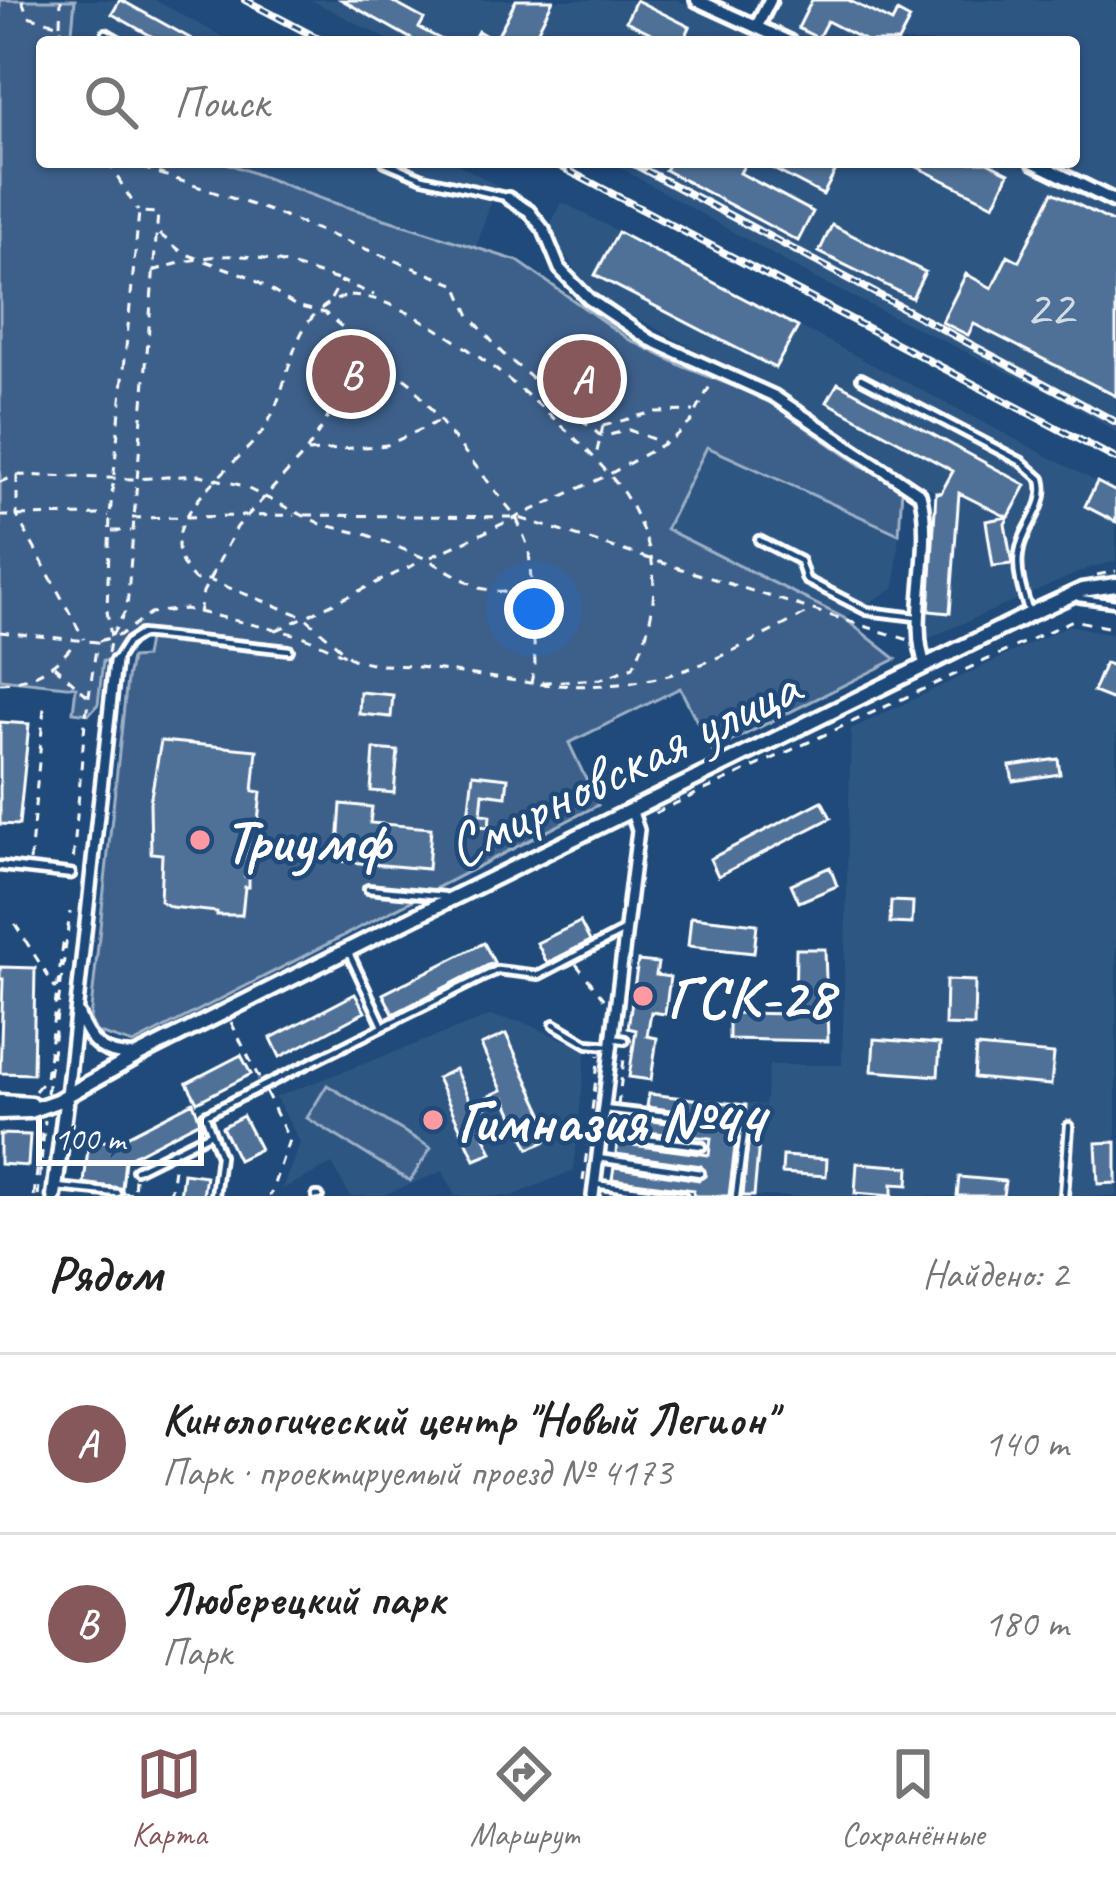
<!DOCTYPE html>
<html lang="ru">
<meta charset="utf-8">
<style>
:root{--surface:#fff;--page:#f6f6f6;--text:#222;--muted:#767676;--line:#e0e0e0;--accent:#85585c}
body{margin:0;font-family:Caveat,sans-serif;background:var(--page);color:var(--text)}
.scale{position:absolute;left:36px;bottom:30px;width:168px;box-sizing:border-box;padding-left:12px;border:6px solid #fff;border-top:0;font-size:33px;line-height:42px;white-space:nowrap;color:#fff;-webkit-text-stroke:9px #1f4a7a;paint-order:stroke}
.you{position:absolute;left:534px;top:609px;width:42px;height:42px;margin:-30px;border:9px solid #fff;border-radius:50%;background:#1a73e8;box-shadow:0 0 0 18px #1a73e833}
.badge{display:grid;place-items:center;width:78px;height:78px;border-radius:50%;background:var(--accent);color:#fff;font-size:39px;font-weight:700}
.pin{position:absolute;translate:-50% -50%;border:6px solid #fff;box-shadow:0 3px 12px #0006}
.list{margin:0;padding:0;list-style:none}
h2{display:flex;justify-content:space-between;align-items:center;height:156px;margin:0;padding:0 48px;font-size:51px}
h2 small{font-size:39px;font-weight:400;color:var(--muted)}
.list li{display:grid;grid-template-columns:78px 1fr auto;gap:36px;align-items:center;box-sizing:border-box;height:180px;padding:0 48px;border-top:3px solid var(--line)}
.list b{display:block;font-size:45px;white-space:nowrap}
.list p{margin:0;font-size:39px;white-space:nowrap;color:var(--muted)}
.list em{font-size:39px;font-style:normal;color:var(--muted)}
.icon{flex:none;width:66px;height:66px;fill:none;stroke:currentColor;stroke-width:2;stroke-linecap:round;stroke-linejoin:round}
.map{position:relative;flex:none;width:1116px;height:1196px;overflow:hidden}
.search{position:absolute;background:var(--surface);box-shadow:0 3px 9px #0004;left:36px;right:36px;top:36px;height:132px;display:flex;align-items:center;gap:30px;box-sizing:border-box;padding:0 42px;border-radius:12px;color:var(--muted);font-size:45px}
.sheet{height:516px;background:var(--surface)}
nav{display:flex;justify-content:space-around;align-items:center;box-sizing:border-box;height:168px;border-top:3px solid var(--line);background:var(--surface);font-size:33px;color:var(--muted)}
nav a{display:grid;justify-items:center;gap:6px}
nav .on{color:var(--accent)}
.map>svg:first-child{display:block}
</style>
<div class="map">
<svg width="1116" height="1196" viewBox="0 0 1116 1196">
<rect width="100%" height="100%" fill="#1f4a7a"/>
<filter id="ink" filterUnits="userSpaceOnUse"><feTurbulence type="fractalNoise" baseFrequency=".00833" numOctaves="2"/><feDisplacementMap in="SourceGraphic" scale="24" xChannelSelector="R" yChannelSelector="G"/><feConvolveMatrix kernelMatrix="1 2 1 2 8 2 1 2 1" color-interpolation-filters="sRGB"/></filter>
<g filter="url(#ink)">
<path fill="#2e5683" d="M75,0H155L232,42H71Z
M311,0H677L770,42H393Z
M779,0H1116V196L1047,162H1074V42H805L767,24Z
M224,162H454L496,185L476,248L325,200Z
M610,162H1015L1116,211V432L1061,398L816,279Z
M562,202L1116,492V561L1089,568L927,639L935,492L775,392L590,293L548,229Z
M707,447L899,534L895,587L844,618L665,529Z
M1069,625L1116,635V1196H659V1187L610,1180L619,1106L645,1109L648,1092L765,1105L769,1065H842L851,729Z
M490,1016L522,1022L586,1049L574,1170L512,1196H455L443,1171L381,1196H350L332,1164L282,1189L300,1143L276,1097Z"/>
<path fill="#3c618b" stroke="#9eb0c5" stroke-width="3" d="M0,0H75L71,42H42V162H224L325,200L518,261L628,339L684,367L764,398L860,465L902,488L899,534L707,447L666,529L844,618L896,659L712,751L680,688L569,743L598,805L133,1044L96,1032L90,1019L127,679L131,658L145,657L149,634C127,632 119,641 111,661H103L98,704L89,714L73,712L76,687L0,679Z
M327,1085L431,1148L410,1181L307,1118Z"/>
<path fill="#507197" stroke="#fff" stroke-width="3" d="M120,0H121L197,42H162L112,14Z
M342,0H389L424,19L419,28L446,42H417Z
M516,0H553L532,42H472L478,31L495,41Z
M636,0L690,27L683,42H670L626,21Z
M812,0H848L892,22L897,12L910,19L898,42H868L827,21L818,38L798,28Z
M670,162H746L740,173L813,212L798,241L665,170Z
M760,162H840L823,195Z
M907,162H987L1009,173L994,205Z
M1053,192L1116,224V396L974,324L968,335L942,322L966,274L992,288L1008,255L1019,261Z
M832,225L925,272L912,298L819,252Z
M618,232L798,327L775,368L595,275Z
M838,383L1026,485L1005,524L1012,564L993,566L986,521L1007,517L959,493L950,613L929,611L936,492L941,493L953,471L827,402Z
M1097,482L1116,492V522L1085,506Z
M1105,663L1116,667V701L1093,692Z
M360,692L393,695L391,717L359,714Z
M0,722L29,724L19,825L0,824Z
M161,741L257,750L253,791L261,792L258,822H251L245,876L249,877V887H245L242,915H217V912L171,907L160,901L162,854L151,853L150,802Z
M374,749L398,751L394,793L371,791Z
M1058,759L1060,774L1013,781L1010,766Z
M473,774L508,778L506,796L483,793L481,814L490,815L489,827L467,825Z
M822,801L831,818L718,876L710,859Z
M341,804L372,807L370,823L431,828L428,869L337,861Z
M830,867L837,886L799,902L791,884Z
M891,901L913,902L912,924L890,923Z
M691,917L757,924L754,953L688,946Z
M580,922L590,941L547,963L537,943Z
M484,943L494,962L393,1014L383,994Z
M796,949H825L828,1041L729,1039V1013L795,1014Z
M638,961L658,963L656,975L670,977L665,1014L651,1012L647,1036L657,1038L651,1080L629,1077L636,1030L628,1028Z
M0,967L35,968L33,1074L0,1073L3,979H0Z
M946,980L975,981L974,1026L945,1025Z
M355,994L365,1012L280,1057L271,1038Z
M506,1034L554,1137L529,1149L505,1098L474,1113L492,1153L475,1160L437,1078L455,1069L471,1104L502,1090L481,1045Z
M874,1039L940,1044L938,1076L872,1071Z
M976,1047L1054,1054L1051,1085L974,1078Z
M241,1055L251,1074L197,1102L187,1083Z
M649,1094L746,1105L745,1118L761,1120L754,1196H743L750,1120L647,1107Z
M193,1102L200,1121L125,1160L122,1189L84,1183L89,1140L115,1142Z
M243,1116L260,1149L238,1160L222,1127Z
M625,1118L737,1131L729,1196H693L694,1190L612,1179L614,1167L699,1180L706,1175L701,1166L616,1154L617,1143L709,1155L711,1138L624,1130Z
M0,1134L30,1135L28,1166L0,1164Z
M1116,1142V1183L1098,1184L1096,1143Z
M783,1156L827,1159L826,1176L782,1173Z
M857,1163L909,1167L908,1185L892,1184V1196L855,1193Z
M183,1173L206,1176L203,1196H180Z
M959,1177L1005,1181L1003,1196H957Z"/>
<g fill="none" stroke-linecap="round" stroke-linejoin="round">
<defs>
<path id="service" d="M106,33L122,42
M385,162L423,178L506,197
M861,378L1022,462L1041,479C1049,507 1022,527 1019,554C1016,573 1023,594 1029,613
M759,540L800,561L806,580L867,611L916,617
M1079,598L1116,603
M115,662L127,643L141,634L289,650
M368,889L444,896
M350,955L383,1026
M554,1024L588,1044L611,1046
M613,1038L625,1040
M604,1109L745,1125L736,1196
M601,1134L702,1146
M598,1158L700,1173
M136,1170L211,1133
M594,1184L683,1196
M57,1187L117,1193
M215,1196L220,1156L205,1115L497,970L539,975L622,932
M316,1196H319
M1064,1196L1069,1126"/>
<path id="pedestrian" d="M0,866L71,874"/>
<path id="minor" d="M508,198L529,211L544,230L560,269L589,299L650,340L774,396L920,494C935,547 907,625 926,666
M79,1015C89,1044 105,1057 137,1055
M67,1095L115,662
M593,1196L638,830L632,812"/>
<path id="tertiary" d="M697,0L789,42
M757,26L770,0
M1034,162L1116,202"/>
<path id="secondary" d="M0,1102L31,1104
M0,1112L29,1111L57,1101L139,1055L404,922L1030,614L1082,590L1116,585
M54,1196L67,1095"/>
</defs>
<use href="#service" stroke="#fff" stroke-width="14"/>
<use href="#pedestrian" stroke="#fff" stroke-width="15"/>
<use href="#minor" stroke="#fff" stroke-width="18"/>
<use href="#tertiary" stroke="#fff" stroke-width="20"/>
<use href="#secondary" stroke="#fff" stroke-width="21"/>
<path stroke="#fff" stroke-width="3" stroke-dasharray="9 9" stroke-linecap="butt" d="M22,0L28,16L60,25L64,42
M60,24L61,0
M108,162L138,211
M125,162L267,210L457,285L470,316L502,353L602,437L629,430L663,443
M153,271C235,244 262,256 341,281
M350,295C424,296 580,432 623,492C633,507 641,525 647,542C661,584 652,629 633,667L601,679L530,683L412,666L381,665L352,659L305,617L209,580H195C139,526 237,469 264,429C296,380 284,312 350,295Z
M331,299L341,281L374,295
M592,411L603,426L595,460
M603,426L653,412L694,411
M308,452L387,445L437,422
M17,475V516L84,639
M0,482L17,475L134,479L200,475L240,485L321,524L368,535L427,559L479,588L532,597L529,549L516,517L411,384L325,313L296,306L248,276L183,253L157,232
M305,515L516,517L912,641
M0,516L109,515
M132,518L295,515
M112,531H131
M431,557L608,475L672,439L691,422L714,378
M1097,575L1116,571
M199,613L203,592L237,527L306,452L327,419L356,341
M277,630L422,561
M0,632L97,642L85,722L73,863
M99,641L120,635L150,613L185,609L303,636L349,657
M108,653L111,637L127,608L158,213L139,212L110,515L107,611L111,637
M54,666L87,695
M0,683C30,682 58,666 75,642
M531,683L535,664L532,599
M540,684C660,693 707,665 809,612
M655,813L1073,620L1116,629
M30,861L44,707
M15,924L56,989
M576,964L605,1000
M231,1022L259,1078
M35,1091L46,1078L64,936
M266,1092L289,1140L270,1196
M47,1093L70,912
M618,1105L624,1059H620
M583,1181L599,1055
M122,1193L134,1194L135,1179
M34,1196L42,1131
M38,1196L45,1120
M170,1196L175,1162"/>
<use href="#service" stroke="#1f4a7a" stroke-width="4.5"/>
<use href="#pedestrian" stroke="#1f4a7a" stroke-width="6"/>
<use href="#minor" stroke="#1f4a7a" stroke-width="9"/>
<use href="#tertiary" stroke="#1f4a7a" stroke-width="10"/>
<use href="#secondary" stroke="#1f4a7a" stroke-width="12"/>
<defs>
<path id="rail" d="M245,0L325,42
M552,162L1116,459
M630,162L1116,422"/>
</defs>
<use href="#rail" stroke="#fff" stroke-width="8"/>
<use href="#rail" stroke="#1f4a7a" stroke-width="3" stroke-dasharray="9" stroke-linecap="butt"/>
</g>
</g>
<g fill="#ff9aa2" stroke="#1f4a7a" stroke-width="4.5">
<circle cx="200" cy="840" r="12"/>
<circle cx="643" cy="996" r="12"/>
<circle cx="433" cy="1120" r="12"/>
</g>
<g text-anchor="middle" stroke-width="9" stroke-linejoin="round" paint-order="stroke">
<g font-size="54" fill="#d3dce5">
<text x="1049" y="325">22</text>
</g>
<g font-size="60" fill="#fff" stroke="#1f4a7a">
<text transform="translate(622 766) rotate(-26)" y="21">Смирновская улица</text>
</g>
<g font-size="60" font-weight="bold" fill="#fff" stroke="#1f4a7a" text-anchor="start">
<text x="224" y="861">Триумф</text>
<text x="667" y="1017">ГСК-28</text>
<text x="457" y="1141">Гимназия №44</text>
</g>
</g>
</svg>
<div class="scale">100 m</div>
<div class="you"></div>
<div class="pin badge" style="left:582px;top:379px">A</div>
<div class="pin badge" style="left:351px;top:374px">B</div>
<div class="search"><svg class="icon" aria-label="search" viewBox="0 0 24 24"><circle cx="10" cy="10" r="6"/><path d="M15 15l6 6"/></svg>Поиск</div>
</div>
<section class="sheet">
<h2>Рядом<small>Найдено: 2</small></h2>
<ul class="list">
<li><span class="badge">A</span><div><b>Кинологический центр &quot;Новый Легион&quot;</b><p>Парк · проектируемый проезд № 4173</p></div><em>140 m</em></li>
<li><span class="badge">B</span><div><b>Люберецкий парк</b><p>Парк</p></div><em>180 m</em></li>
</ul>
</section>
<nav>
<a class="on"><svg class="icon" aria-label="map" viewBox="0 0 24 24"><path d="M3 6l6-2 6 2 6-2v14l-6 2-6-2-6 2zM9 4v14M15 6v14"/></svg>Карта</a>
<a><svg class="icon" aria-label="directions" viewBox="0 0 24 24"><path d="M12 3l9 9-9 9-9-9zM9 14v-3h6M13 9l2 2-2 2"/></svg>Маршрут</a>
<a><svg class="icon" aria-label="saved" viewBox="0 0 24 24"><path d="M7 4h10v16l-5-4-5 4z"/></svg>Сохранённые</a>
</nav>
